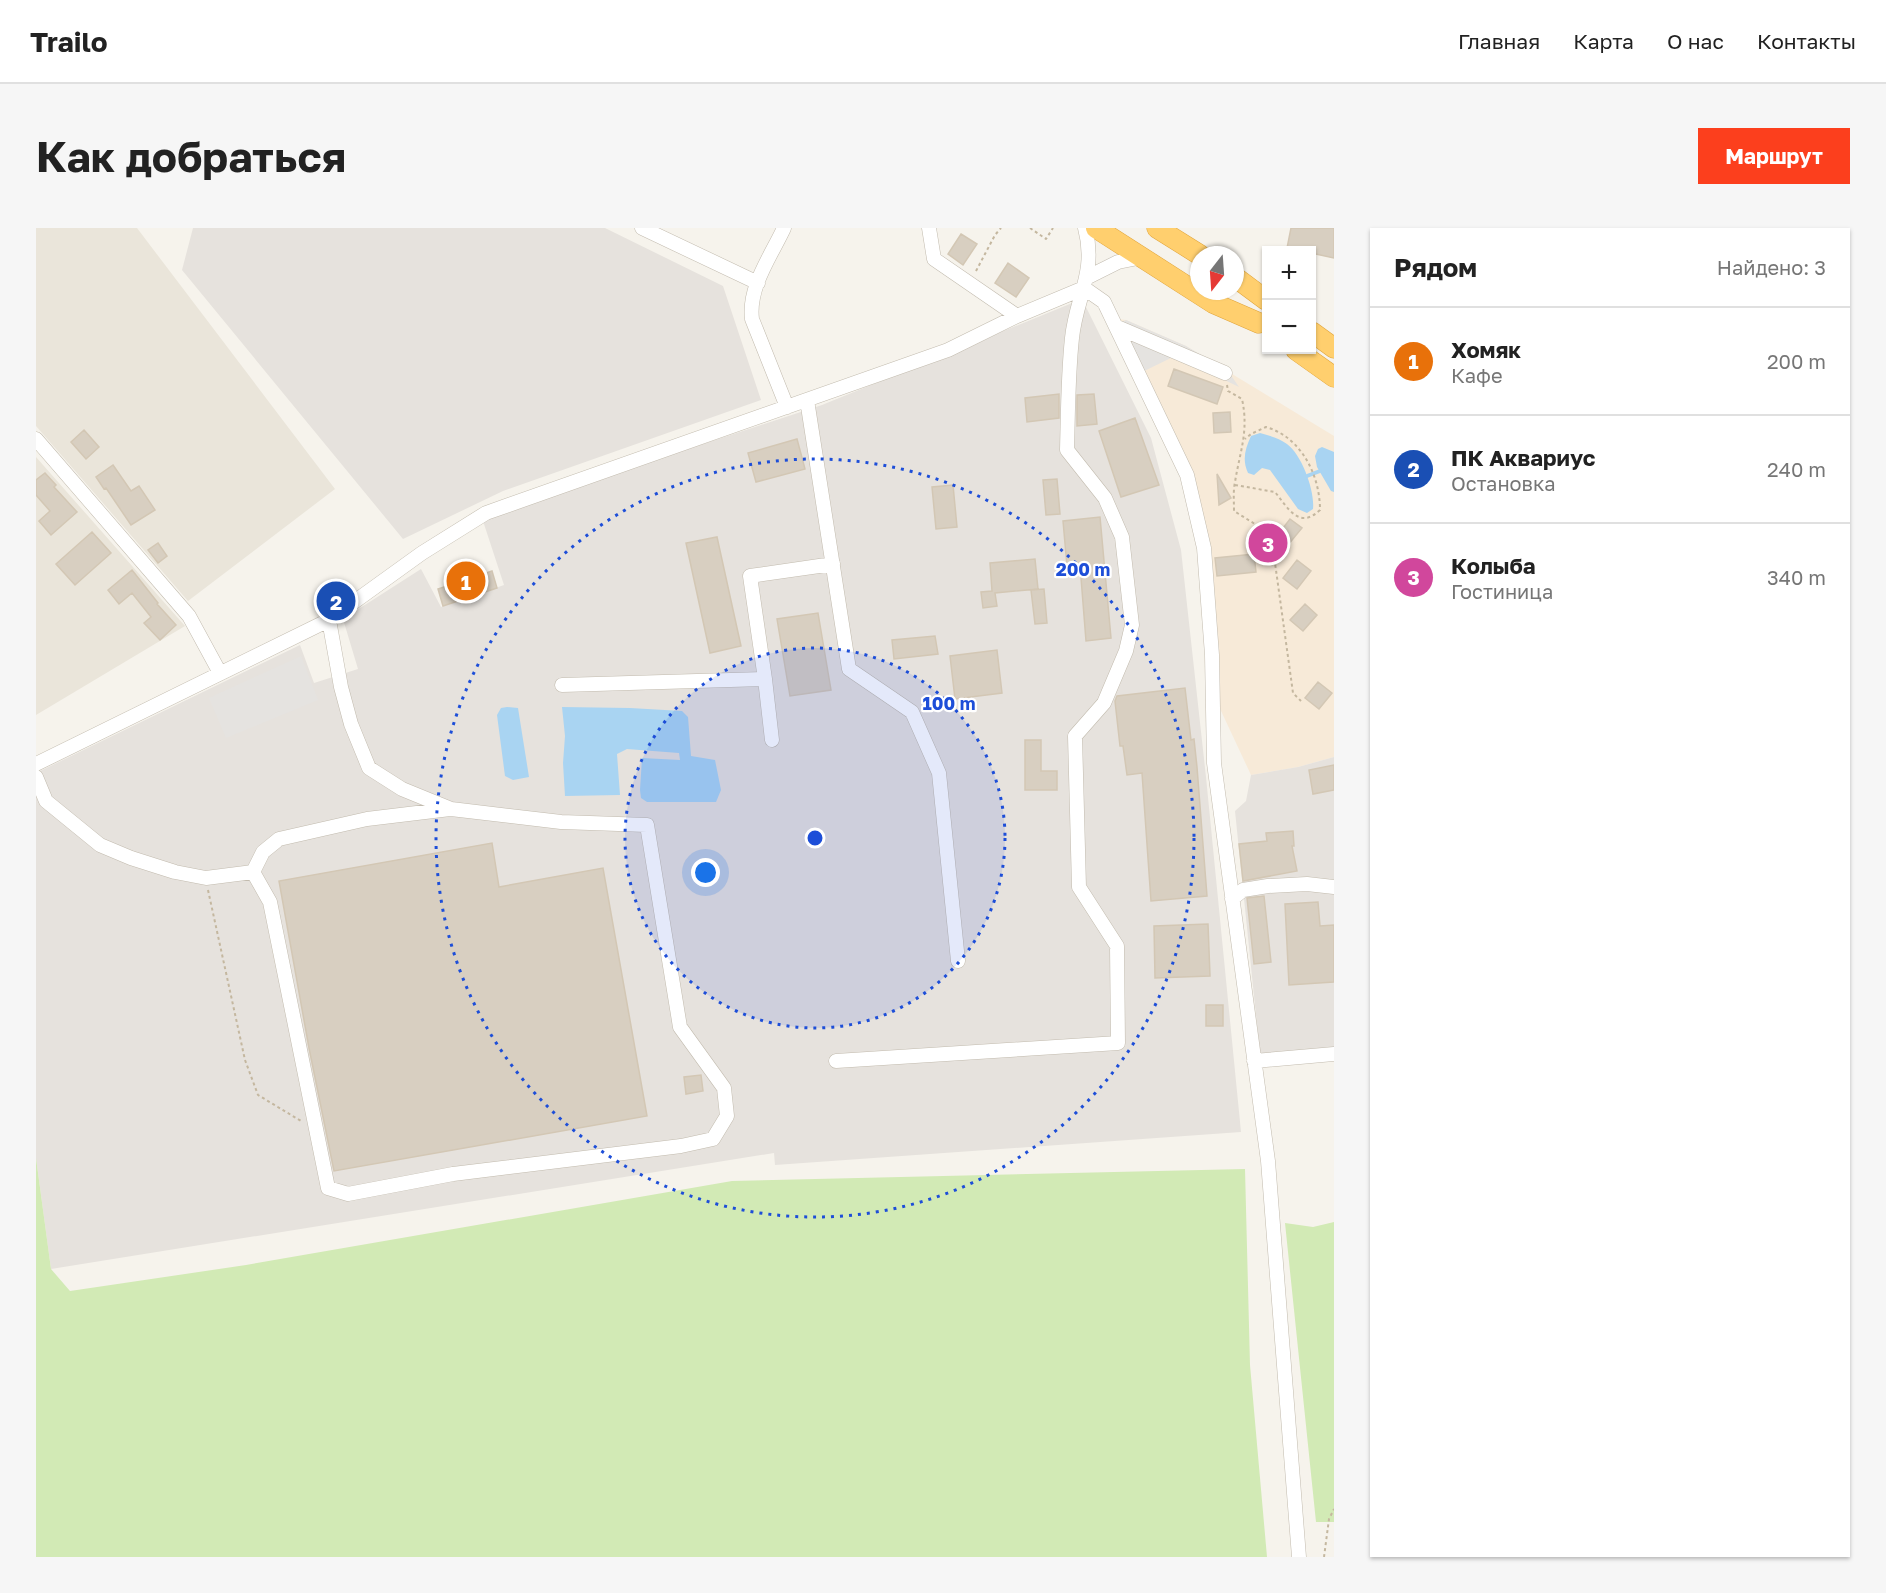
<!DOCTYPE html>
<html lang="ru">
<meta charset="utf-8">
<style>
:root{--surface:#fff;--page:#f6f6f6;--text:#222;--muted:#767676;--line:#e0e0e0;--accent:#fc3f1d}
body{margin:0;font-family:"Golos Text",sans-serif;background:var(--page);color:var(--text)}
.controls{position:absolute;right:18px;top:18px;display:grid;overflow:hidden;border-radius:0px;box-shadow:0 2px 4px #0004}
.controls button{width:54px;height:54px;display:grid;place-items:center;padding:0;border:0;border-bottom:2px solid var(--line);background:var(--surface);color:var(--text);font:30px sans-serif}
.compass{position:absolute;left:1154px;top:18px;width:54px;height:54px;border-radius:50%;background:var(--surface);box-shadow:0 2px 4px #0004;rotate:197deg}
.you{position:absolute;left:670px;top:645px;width:21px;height:21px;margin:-15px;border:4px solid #fff;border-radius:50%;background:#1a73e8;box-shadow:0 0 0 9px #1a73e833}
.badge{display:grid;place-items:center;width:39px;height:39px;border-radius:50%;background:var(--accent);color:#fff;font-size:20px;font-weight:700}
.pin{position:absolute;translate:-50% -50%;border:3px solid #fff;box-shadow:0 2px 6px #0006}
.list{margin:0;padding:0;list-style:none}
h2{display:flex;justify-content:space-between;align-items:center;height:78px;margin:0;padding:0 24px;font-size:26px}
h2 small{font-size:20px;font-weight:400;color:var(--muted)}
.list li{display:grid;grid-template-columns:39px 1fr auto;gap:18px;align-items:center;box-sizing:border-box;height:108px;padding:0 24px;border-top:2px solid var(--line)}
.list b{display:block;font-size:22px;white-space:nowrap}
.list p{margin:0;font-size:20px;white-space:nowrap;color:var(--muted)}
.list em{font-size:20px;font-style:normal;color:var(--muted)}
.map{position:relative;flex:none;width:1298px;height:1329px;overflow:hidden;border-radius:0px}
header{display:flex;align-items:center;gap:36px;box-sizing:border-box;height:84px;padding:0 30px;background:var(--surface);border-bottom:2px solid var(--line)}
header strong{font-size:28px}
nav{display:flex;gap:33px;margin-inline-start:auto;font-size:21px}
.intro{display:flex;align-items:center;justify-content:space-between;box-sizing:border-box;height:144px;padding:0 36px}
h1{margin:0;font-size:42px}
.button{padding:15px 27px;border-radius:0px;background:var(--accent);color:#fff;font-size:21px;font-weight:700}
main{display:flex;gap:36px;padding:0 36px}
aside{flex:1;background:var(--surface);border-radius:0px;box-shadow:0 2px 4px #0004}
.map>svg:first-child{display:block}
</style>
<header>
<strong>Trailo</strong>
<nav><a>Главная</a><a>Карта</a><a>О нас</a><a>Контакты</a></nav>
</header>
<div class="intro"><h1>Как добраться</h1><a class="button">Маршрут</a></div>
<main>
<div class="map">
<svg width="1298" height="1329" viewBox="0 0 1298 1329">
<rect width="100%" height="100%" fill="#f6f3ec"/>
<path fill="#eae5da" d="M0,0H101L299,261L152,373L0,198Z
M0,229L149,398L0,487Z"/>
<path fill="#f7ead8" d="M1073,90L1090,92L1150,118L1298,208V529L1262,539L1215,547L1179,470L1168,320L1147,251Z"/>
<path fill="#e6e2dd" d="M157,0H569L687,58L725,172L467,263L367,311L146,42Z
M1046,71L1115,210L1145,322L1170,549L1205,904L739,937L738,925L15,1041L0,930V545L264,417L278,455L322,441L307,391L385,341L405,379L468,357L447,293L594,240L786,177Z
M1298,529V822L1224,826L1199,583L1210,573L1215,547L1262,539Z"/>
<path fill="#d2eab5" d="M0,930L15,1041L34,1063L210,1037L696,953L1209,941L1214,1137L1231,1329H0Z
M1298,994V1294H1280L1249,995L1277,999Z"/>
<path fill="#e5e3e0" d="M1090,92L1150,118L1192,143L1203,159L1139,128L1100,147L1077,98Z
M265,428L282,472L190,510L173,470Z"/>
<path fill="#a9d4f2" d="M1224,205C1234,208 1243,210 1251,216C1266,227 1279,263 1277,281L1271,285L1262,281L1234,242L1226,240L1218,247L1212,245C1206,232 1209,221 1215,208Z
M1286,219L1298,224V264L1295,263L1281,239L1279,228L1282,221Z
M471,479L482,480L493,549L477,552L469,548L461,487L465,480Z
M526,479L594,480L646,483L652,489L655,528L679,532L685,562L680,574H611L605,570L604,562L606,530L644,532L643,525L591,521L581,526L584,567L529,568L527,535L529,508Z"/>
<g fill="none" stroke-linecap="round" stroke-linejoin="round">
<path stroke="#a9d4f2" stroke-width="4" d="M1271,248L1284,243"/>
</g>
<path fill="#d8cfc1" stroke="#d3c7b4" stroke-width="1.5" d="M1255,0H1298V30L1275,25V22L1251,20Z
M925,6L941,16L927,37L912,26Z
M972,35L993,50L980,69L959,55Z
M1138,141L1187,159L1181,176L1132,158Z
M1023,166V190L991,194L989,170Z
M1058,166L1061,196L1041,198V167Z
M1194,184L1195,204L1178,205L1177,185Z
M1099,190L1123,257L1085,269L1063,203Z
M48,202L63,219L50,231L35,214Z
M761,211L769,241L720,254L712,225Z
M77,237L95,263L103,258L119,282L95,297L70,260L68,261L60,249Z
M9,245L20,257L18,259L41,284L15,307L3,293L14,283L0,267V252Z
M1181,246L1195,270L1183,277Z
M1021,251L1024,286L1010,287L1007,252Z
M917,257L921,299L900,301L896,259Z
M1064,289L1075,410L1050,413L1044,337L1031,338L1027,293Z
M1254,291L1266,300L1252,317L1241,308Z
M56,304L75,325L39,357L20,336Z
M681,309L705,418L674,425L650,315Z
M122,315L131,328L122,335L112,322Z
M1218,326L1220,344L1181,348L1179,330Z
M999,331L1002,361L959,365L961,378L947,380L945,364L956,363L954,335Z
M1261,332L1275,343L1261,361L1247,350Z
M96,342L122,375L121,376L140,397L124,412L108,395L115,389L96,365L83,376L72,362Z
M456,343L461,360L407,378L402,361Z
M1008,361L1011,395L999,396L995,362Z
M1269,376L1281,387L1267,403L1254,392Z
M782,385L795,462L754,468L741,391Z
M899,408L902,426L858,431L856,412Z
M961,422L966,465L919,471L914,428Z
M1282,454L1296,465L1283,481L1269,470Z
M1149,460L1155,512L1158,511L1161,539L1171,668L1115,673L1106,545L1091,547L1087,518H1084L1079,473L1081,468Z
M989,512H1005V543H1021V562H989Z
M1298,537V562L1277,566L1273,542Z
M1257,603L1258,618H1256L1261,643L1207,653L1203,616L1231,613L1230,605Z
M456,615L463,659L567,640L611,888L298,943L273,820L243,653Z
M1228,668L1235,734L1218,736L1211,670Z
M1282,674L1284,698L1298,697V754L1253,757L1249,676Z
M1172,696L1174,748L1119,750L1118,698Z
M1170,777H1187V798H1170Z
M665,847L667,863L650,866L648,849Z"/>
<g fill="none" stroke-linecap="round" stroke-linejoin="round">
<defs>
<path id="minor" d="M606,0L722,55
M748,0C735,28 712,59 716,91L751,179
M893,0L898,31L981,88
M1052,49L1082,34L1107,29
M1048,60L1068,74L1151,247L1168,320L1176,427L1178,535L1232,933L1263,1329
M1081,99L1189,145
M771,172L813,441L876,484L903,545L922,733
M0,211L153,388L184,445
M526,457L729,451
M736,512L729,451L714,348L797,336
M0,536L293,392L386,325L450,285L912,122L981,88L1048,60
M0,549L10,573L64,617L95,630L139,644L170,650L217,644L234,674L292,960L312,966L417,946L645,918L677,911L691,888L688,860L644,799L611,597L525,594L415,581L366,561L333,540L315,496L305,459L293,392
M217,644L227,624L243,611L331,591L414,581
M1196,671L1207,662L1232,658L1271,656L1298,659
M800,833L1082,815L1081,718L1043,659L1039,508L1068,475L1090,423L1096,397L1086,309L1069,270L1031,222C1032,185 1032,147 1036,110C1040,69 1061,44 1049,0
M1218,833L1298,826"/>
<path id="highway" d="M1060,0L1177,75L1223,95
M1121,0L1164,27
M1199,49L1230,72
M1276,104L1298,120
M1260,122L1298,149"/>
</defs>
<use href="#minor" stroke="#c2bbae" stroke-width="15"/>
<use href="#highway" stroke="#e0a43c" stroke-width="21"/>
<path stroke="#c4b79f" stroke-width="2" stroke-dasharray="3 3" stroke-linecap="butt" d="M994,0L1010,11L1017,0
M940,43L959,7L965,0
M1191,157L1192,163L1206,171C1213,203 1204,223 1199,254C1197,264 1198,273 1198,283L1235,306L1257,465L1265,473
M1199,257L1239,264C1252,280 1263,302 1284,282C1284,247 1265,209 1230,199L1215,206L1209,211
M172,662L209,832L222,867L265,893
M1288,1329L1293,1291L1298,1281"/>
<use href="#minor" stroke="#fff" stroke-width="14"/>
<use href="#highway" stroke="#ffcf6e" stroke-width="20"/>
</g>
<circle cx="779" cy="610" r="190" fill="#1d4ed8" fill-opacity=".12"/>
<g fill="none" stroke="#1d4ed8" stroke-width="3" stroke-dasharray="3 6">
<circle cx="779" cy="610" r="190"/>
<circle cx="779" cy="610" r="379"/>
</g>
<circle cx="779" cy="610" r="9" fill="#1d4ed8" stroke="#fff" stroke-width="3"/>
<g font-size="18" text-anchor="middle" font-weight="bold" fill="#1d4ed8" stroke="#fff" stroke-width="4.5" stroke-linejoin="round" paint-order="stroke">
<text x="1047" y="348">200 m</text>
<text x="913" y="482">100 m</text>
</g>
</svg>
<div class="controls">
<button>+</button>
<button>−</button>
</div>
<svg class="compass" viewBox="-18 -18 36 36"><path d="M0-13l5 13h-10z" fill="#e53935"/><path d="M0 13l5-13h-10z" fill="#767676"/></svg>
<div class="you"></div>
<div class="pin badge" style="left:430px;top:353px;background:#e8710a">1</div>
<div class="pin badge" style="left:300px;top:373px;background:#1a4fb4">2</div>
<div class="pin badge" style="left:1232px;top:315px;background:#d1479c">3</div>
</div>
<aside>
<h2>Рядом<small>Найдено: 3</small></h2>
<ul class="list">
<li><span class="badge" style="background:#e8710a">1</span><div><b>Хомяк</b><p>Кафе</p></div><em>200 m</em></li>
<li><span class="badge" style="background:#1a4fb4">2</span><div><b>ПК Аквариус</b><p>Остановка</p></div><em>240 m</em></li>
<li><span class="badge" style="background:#d1479c">3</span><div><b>Колыба</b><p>Гостиница</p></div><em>340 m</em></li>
</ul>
</aside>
</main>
